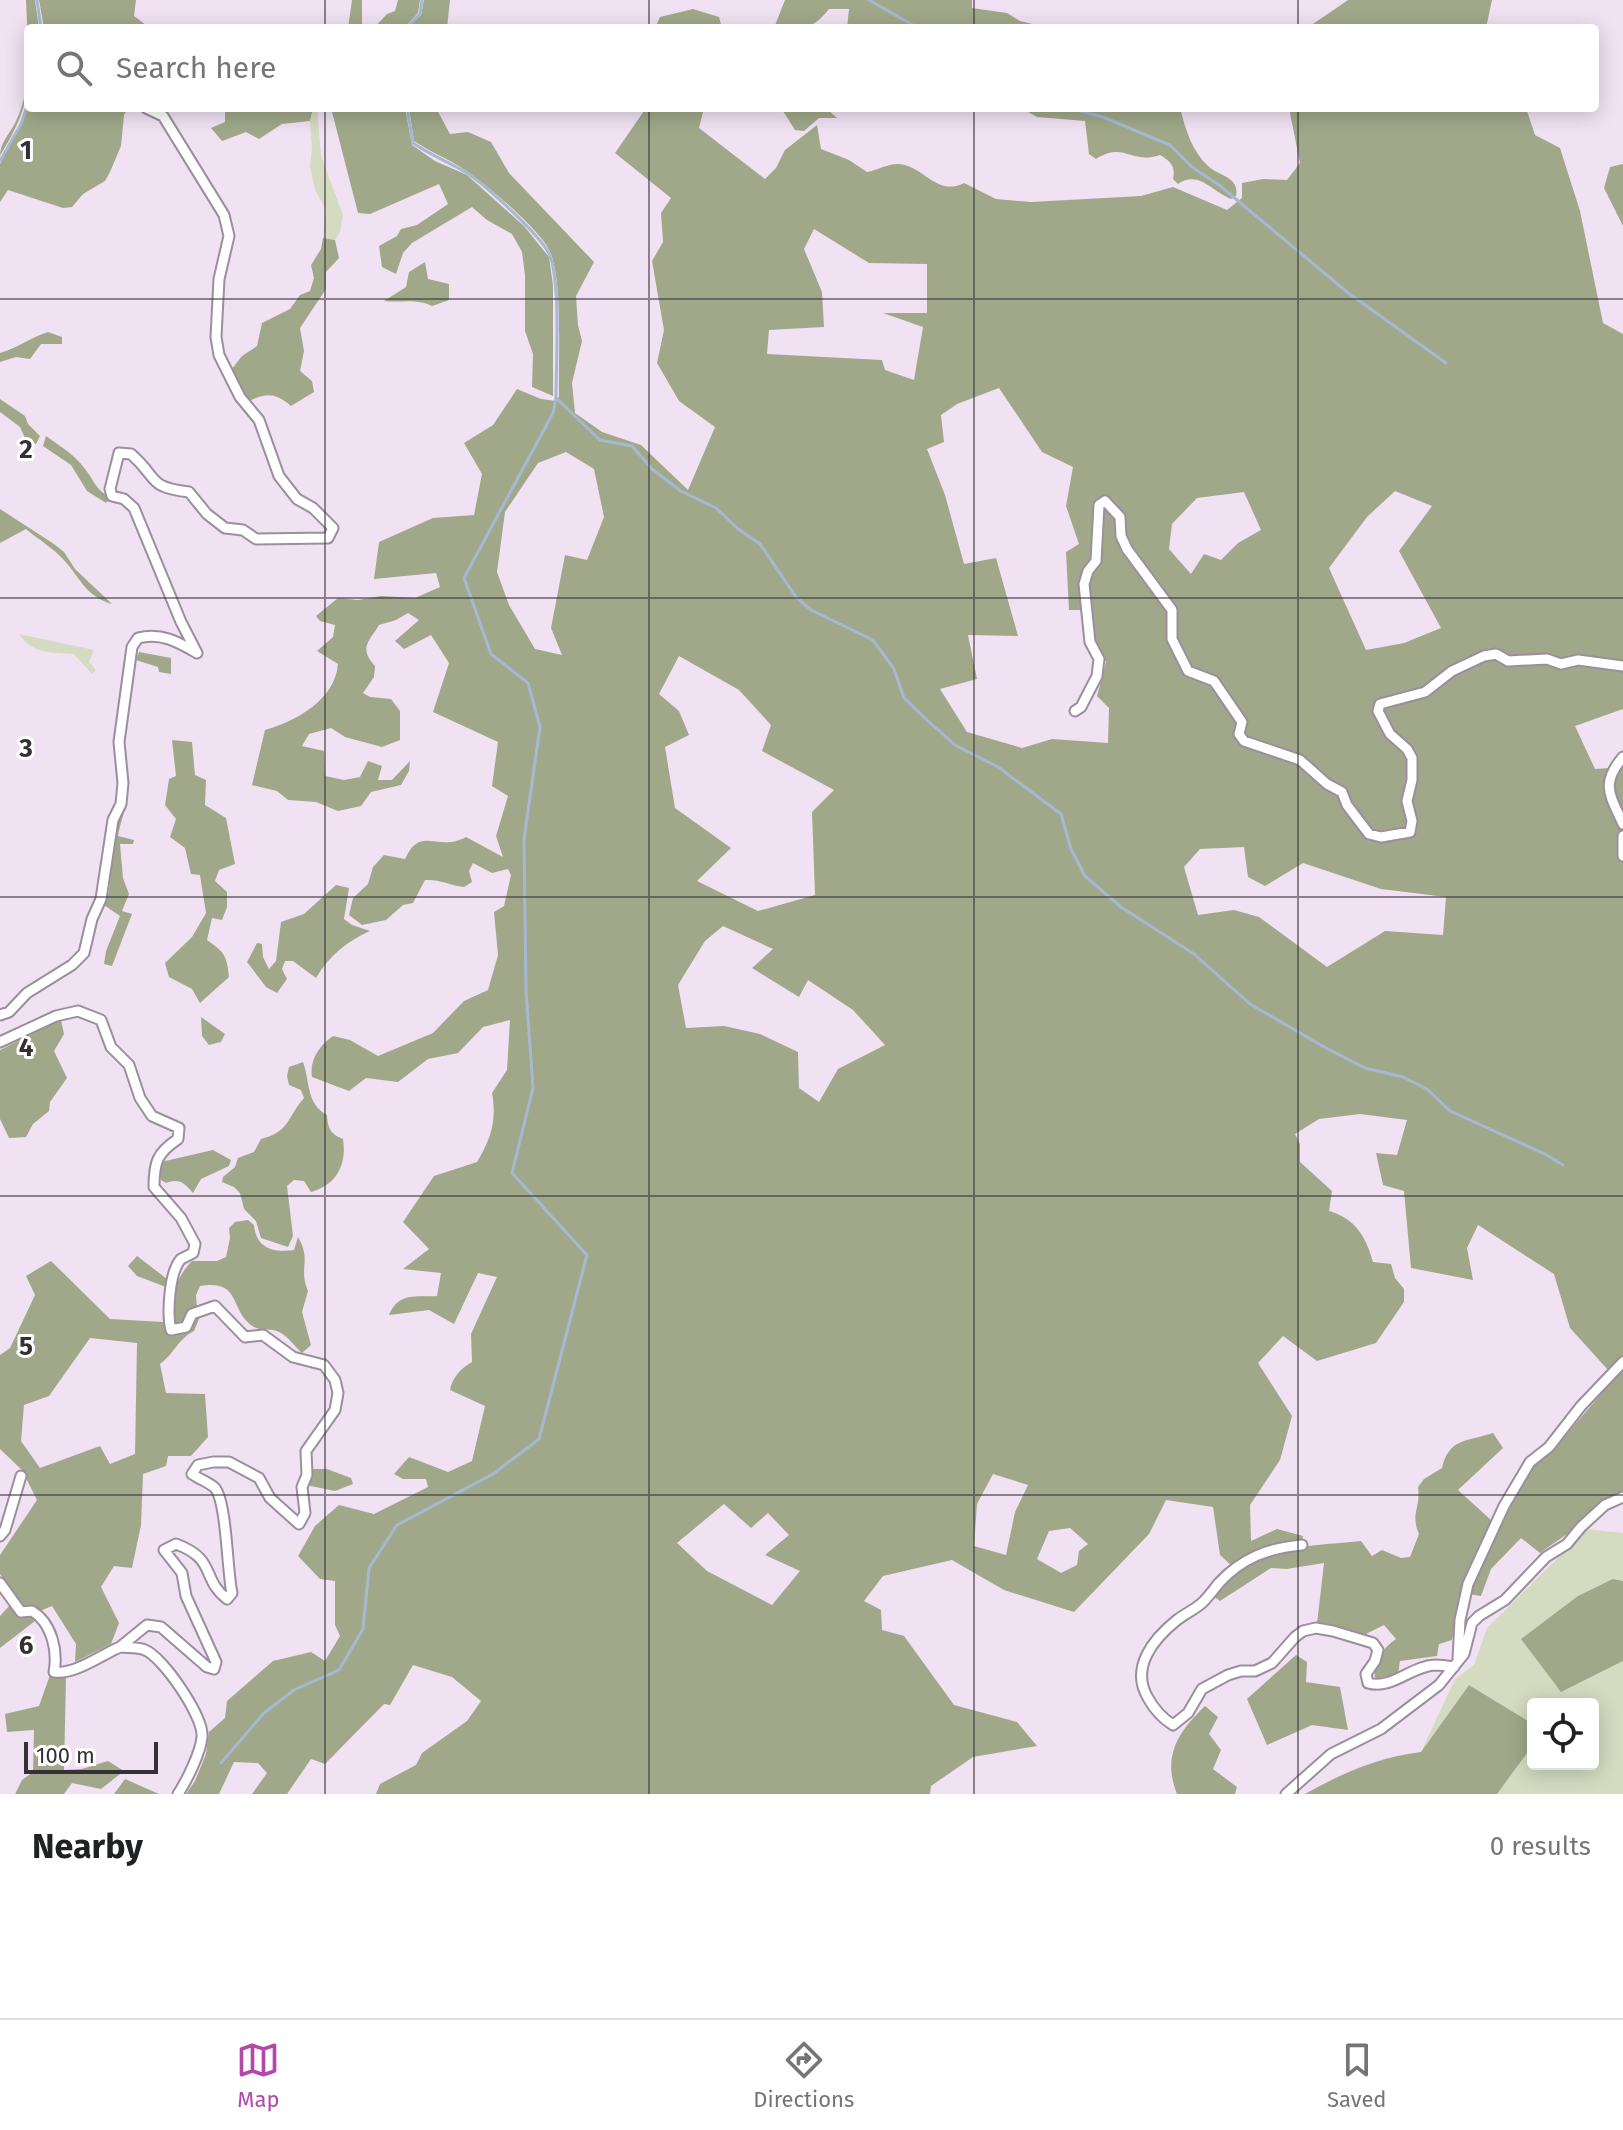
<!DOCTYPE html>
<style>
:root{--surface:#fff;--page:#f6f6f6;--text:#202124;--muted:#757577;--line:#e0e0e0;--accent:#b248aa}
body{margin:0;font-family:"Fira Sans",sans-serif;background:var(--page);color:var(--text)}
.controls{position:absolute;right:24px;bottom:24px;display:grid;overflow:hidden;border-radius:8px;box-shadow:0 4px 20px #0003}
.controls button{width:72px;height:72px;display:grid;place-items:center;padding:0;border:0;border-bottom:2px solid var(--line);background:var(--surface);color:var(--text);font:40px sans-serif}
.scale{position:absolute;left:24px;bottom:20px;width:134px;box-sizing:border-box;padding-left:8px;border:4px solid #352f36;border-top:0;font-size:22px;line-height:28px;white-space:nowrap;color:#352f36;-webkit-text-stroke:6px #fff;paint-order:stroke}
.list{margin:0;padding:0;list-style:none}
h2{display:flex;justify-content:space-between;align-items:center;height:104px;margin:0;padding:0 32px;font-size:34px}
h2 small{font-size:26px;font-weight:400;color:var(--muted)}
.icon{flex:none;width:44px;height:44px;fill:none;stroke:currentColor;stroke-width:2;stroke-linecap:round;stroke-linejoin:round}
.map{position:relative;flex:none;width:1623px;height:1794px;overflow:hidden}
.search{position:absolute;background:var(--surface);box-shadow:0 4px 20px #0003;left:24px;right:24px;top:24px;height:88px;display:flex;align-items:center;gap:20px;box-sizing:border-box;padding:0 28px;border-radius:8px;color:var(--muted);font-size:30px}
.sheet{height:224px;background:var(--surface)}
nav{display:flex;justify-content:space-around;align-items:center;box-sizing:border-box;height:112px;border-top:2px solid var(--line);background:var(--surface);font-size:22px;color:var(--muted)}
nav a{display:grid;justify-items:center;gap:4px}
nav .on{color:var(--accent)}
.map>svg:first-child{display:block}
</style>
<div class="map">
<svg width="1623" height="1794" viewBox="0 0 1623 1794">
<rect width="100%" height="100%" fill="#f0e2f3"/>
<path fill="#d4dbc1" d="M313,108H317L321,156L343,215L340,232L335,240L323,238L326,209L315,190L310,166L312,149L310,121Z
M19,634L94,650L89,662L96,670L92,674L74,654C52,652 33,655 19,634Z
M1587,1529L1623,1533V1581L1613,1579L1561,1692L1623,1661V1794H1497L1533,1745V1764H1593V1704H1533V1724L1469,1685L1421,1752L1455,1679L1474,1665L1487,1628Z"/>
<path fill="#a0a889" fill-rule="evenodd" d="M26,0H35L39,28H28V45Z
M39,0H136L134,16L150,28H44Z
M352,0H362V23L364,28H348Z
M398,0H420L418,13L404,28H374L387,14L395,11Z
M424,0H450L447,28H407L421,15Z
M785,0H972V8L1007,13L1020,21L1049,28H847L849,9H829C811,32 801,28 774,28Z
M1348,0H1492L1486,28H1287L1310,26Z
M693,9L719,17L722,28H655L660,17Z
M28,75C28,107 16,129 0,156C0,142 10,134 16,121C23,107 26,90 28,75Z
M28,108H128L124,115L121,146L110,172L105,181L83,194L72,207L63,208L8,190L0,202V164Z
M225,108H313L310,121L282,124L259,139L246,132L222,141L211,128L225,122Z
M331,108H405L412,145L435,161L467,175L524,226L549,257L553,285V396L532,387L533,354L525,331V275L522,252L512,234L487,220L472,207L412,243L403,253L396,274L382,267L379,246L397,236L401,229L417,225L448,204L439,184L370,214L358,213Z
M409,108H436L450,134L468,132L491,142L509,173L594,262L576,296L578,325L582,341L572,383L575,413L602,432L641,445L688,490L715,427L679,401L657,363L664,330L652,261L663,242L661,213L671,198L615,153L646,108H704L699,128L765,179L776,168L785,150L817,125L821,149L849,160L867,172C877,170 890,163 899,164C924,166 937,197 964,183L996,199L1031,202L1141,196L1173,187L1227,210L1242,198V183L1263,179L1287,180L1300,163L1289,108H1526L1535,135L1560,148L1580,211L1603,323L1623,334V662L1577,656L1559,661L1547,653L1509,658L1497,650C1462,656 1452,671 1424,687C1409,695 1391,698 1375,703L1373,713L1390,739L1407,755L1408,766L1404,793V804L1409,813L1407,828L1381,833L1371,829L1343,788L1313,770L1301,756L1266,743L1249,742L1243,734L1247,719L1235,708L1216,679L1191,667L1177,638L1173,609L1151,582L1123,534V513L1103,498L1095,504L1090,559L1081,585L1084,610H1069L1066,552L1079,544L1066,506L1073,467L1042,452L999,388L957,404L941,415L944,442L927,449L945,495L964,564L996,558L1018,636L968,635L977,679L940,689L967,732L1022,748L1052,739L1108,743L1109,708L1097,696L1106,662L1096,645L1088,583L1091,572L1099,561L1101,507L1104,504L1118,518C1118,562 1147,576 1167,609C1173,618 1168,630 1170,640C1173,651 1181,663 1186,674L1213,684L1239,724L1236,734L1244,745L1299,763L1311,775L1340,795L1347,809L1370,836L1383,841L1412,834C1416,820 1412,815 1410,802C1408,790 1414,769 1414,756L1391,730L1381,712L1382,708L1428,695L1454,673L1487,658L1497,657L1510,664L1548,661L1562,667L1579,662L1623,669V709L1575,726L1595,769L1610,768C1601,791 1612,806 1623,827L1618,843L1623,860V1357L1609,1371L1570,1328L1554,1274L1478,1225L1467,1248L1473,1280L1411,1268L1404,1191L1383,1185L1376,1153L1397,1155L1407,1120L1360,1114L1319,1119L1295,1134L1300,1144V1162L1332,1191L1329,1211C1356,1219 1366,1237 1373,1262L1391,1264L1395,1278L1404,1289V1302L1376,1343L1317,1361L1283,1336L1258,1363L1292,1416L1280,1460L1250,1505L1251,1541L1277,1529L1303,1536L1302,1542C1272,1544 1257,1550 1232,1566L1220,1555L1213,1507L1166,1500L1149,1534L1074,1612L1004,1590L952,1560L883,1576L864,1601L881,1610L882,1630L904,1636L954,1705L1017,1722L1037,1746L973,1757L931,1786L930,1794H376L380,1784L416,1765L422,1753L467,1721L481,1701L452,1677L413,1665L390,1705L384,1704L325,1764L311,1759L287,1794H252L267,1773L258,1763L234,1762L219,1794H186L195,1781L206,1754L209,1732L225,1718L227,1701L273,1661L311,1652L325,1661L340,1636L335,1625V1581L320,1579L298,1556L315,1526L339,1505L374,1514L428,1487L426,1479H403L394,1474L409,1457L448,1472L472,1461L485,1406L450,1390C452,1378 461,1368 472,1362L471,1334L497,1277L478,1273L454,1324L429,1310L389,1315C398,1292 416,1297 437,1296L441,1273L403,1269L429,1249L403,1222L434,1176L477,1162C491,1138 497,1121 492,1093L507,1070L510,1020L483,1027L458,1053L428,1059L398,1082L366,1078L349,1091L312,1077C309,1060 320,1045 333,1036L350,1040L378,1056L433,1033L464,1001L488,990L498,955L494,912L504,906L511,875L508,869L492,873L473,863L469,871L472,882L464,887C449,885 439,879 425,880L413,903L403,905L386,920L362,925L349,915L353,898L368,884L373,867L384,855L405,859C421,824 437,853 466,837L503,857L496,836L508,796L492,786L498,742L433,712L449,663L431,635L404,649L395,641L419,620L408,613L396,620L379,625C368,643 359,648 375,666L374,677L363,693L370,697L391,699L400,711V740L382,747L345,737L331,728L309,734L302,746L324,751L325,776L344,780L360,777L368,761L382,766L378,780H392L410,761L409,771L401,785L371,792L361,806L338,811L316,802L288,800L277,791L252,785L265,730C296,721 335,700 338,664L317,651L333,637L335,625L320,621L316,616L338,598L358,600L381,596L415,598L440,587L436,573L374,579L379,542L433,518L474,515L482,474L464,443L493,425L517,389L541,399L557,401L559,396C558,358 563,288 551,254C544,233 488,186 468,172C451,160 432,153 414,141ZM814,229L869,263L927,264V313H883L923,327L914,380L885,370L882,360L767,354L769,330L824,327L822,292L804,249ZM566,452L594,469L604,517L587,560L565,555L551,628L562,655L535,649L509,605L497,572L505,512L538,463ZM1395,491L1432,506L1399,551L1441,628L1404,643L1366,650L1329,568L1367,517ZM1244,492L1261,530L1238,543L1221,560L1204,554L1191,574L1169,549L1172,524L1197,498ZM679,656L739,690L771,725L762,751L834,790L812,812L815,895L758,911L697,881L731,848L675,808L665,747L689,735L679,711L659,694ZM1244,847L1248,877L1265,886L1303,863L1381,889L1446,897L1443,935L1385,931L1327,967L1259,917L1234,910L1198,915L1184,867L1200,849ZM723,926L773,949L752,968L799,997L808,980L853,1010L885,1045L838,1069L819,1102L799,1088L798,1052L760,1034L724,1026L686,1028L678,985L705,941ZM993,1474L1028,1485L1015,1512L1006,1555L974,1546L977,1504ZM724,1504L751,1528L768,1513L789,1535L765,1555L800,1571L772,1605L707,1571L677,1543ZM1070,1528L1088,1544L1079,1551L1077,1565L1061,1573L1037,1559L1049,1531Z
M781,108H826L837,118H819L804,131L795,130Z
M1021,108H1172L1181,111C1185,129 1193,152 1207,165C1217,176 1240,176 1236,196L1231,199C1211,191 1199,170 1178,184L1173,179C1176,166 1170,161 1160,155C1130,165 1125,141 1096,159L1089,154L1085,121L1037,117Z
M1623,164V226L1604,188L1610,167Z
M323,238L335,240L339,258L326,272V289L300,328L304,351L300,371L312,381L314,392L291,406C274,392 266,393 247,402L231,370L242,356L257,346L262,323L290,309L300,295L310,291L314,278L311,265L321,249Z
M425,262L428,279L449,284V300L432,306C416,298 401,303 384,301L406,287L409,272Z
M48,332L62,337V344H41L30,359L16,357L0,362V353C18,348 31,337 48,332Z
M0,399L25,416L28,424L40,436L36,444L26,440L20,427L0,412Z
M46,436C60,446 75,455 85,469C96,483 93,486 110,498L106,503L87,491L71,465L43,446Z
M0,509L54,544L64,552L75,569L112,604C83,595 80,576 61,557C51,547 38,539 26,529L0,543Z
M139,652L171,658V674L159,672L158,667L136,660Z
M172,740L192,742L195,775L206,780L205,805L226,818L235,864L219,870L215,881L227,892V907L222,920L212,918L207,940C224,952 227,955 229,977L200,1003L192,989L169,977L165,963L192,937L206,913L200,875L191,874L185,848L170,837L176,819L165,805L169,779L176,776Z
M1623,761V817C1611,793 1609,784 1623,761Z
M126,783C130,802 121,818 118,836L134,840L133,844H120L123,878L129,894L122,911L132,914L112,966L104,964L106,951L120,916L104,905L109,891L115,824Z
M336,885L349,888L344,919L352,925L370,931C347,941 329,956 316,978L293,961H285L282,969L287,979L277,993L266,987L247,962L257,943L262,944L263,957L269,969L276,961L281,922L304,914Z
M201,1017L225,1034L221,1042L209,1045L202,1036Z
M61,1020L64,1034L54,1051L67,1078L50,1102L49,1111L33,1124L26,1137L9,1138L0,1119V1050Z
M303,1062C310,1081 306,1104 327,1115C328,1128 330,1134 343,1139C347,1164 337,1185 311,1192L304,1181L294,1180L287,1186L293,1236L288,1247L261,1238L256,1221L244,1209L240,1193L234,1187L222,1182L223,1177L235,1167L238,1158L254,1152L261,1139C290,1132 287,1117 304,1098L301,1090L289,1085L287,1076L289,1067Z
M213,1150L231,1160L229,1166L201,1179L193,1193C184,1183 180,1178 166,1183L161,1180L159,1170L161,1162Z
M248,1220L254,1225C256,1248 273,1253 294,1250L298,1237C312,1261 298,1267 308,1291L302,1312L311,1345L302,1353C294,1346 288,1336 279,1332C271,1328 262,1331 254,1327C228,1311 243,1279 200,1286L196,1295L197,1309L185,1325L173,1324C167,1303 176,1277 192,1261H217L226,1257L230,1238L229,1228L235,1222Z
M137,1256L167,1279L166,1287L137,1276L128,1266Z
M51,1261L110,1319L164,1322L169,1333L201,1314L194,1331C178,1339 174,1354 160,1364L166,1393L205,1394L208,1437L191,1456H168L166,1466L143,1474L141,1525L132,1568L114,1566L101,1587L119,1623L111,1644L75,1662L76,1644L52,1606L40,1611L34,1607L22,1608L0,1574V1555L37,1500L22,1470L0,1449V1355L10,1348L35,1295L26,1276ZM90,1338L137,1343L135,1454L110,1464L100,1446L40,1468L21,1441L24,1405L49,1396Z
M1623,1368V1492C1602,1498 1593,1513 1577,1526C1565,1536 1552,1544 1540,1553L1521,1538L1491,1569L1481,1596L1468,1594L1498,1522L1531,1463L1554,1449Z
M1493,1433L1503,1448L1458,1490L1491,1520L1464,1584L1452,1640L1439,1644L1437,1656L1400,1661L1398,1674L1375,1679C1373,1661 1383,1648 1396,1639L1384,1625L1364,1635L1317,1624L1324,1563L1287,1569L1271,1568L1220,1601L1213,1596C1221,1587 1229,1576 1239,1569C1268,1545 1325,1545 1361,1541L1372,1556L1382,1550L1401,1558L1410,1557L1419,1534C1410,1514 1421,1508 1418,1487L1424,1479L1442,1468C1449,1438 1466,1442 1493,1433Z
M311,1469H327L351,1478L353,1484L335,1491L306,1485Z
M1613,1579L1623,1581V1661L1561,1692L1521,1639L1578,1596Z
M10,1605L21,1616H33L35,1621L0,1648V1616Z
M1296,1655L1307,1662L1306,1682L1340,1687L1348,1730L1312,1725L1267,1745L1247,1699Z
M50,1675L66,1677L64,1770L82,1769L108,1761L124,1771L101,1789L72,1783L64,1794H15L22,1780L33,1772L34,1730L7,1732L5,1714L39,1706Z
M1469,1685L1533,1724V1745L1497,1794H1305C1342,1773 1379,1757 1421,1752Z
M1205,1706L1218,1717L1209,1734L1221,1750L1213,1769L1237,1787L1235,1794H1177C1162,1756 1178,1732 1205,1706Z
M125,1779L159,1794H114Z"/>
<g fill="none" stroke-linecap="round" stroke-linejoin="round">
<path stroke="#a7b8d3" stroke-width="3" d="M37,0L41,28
M869,0L918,28
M406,28L420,14L422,0
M1070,108L1103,117L1170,145L1192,167L1219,185L1347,292L1446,363
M0,161L21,124L28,104
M556,398L600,440L632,446L652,469L681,491L716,508L738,529L760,544L796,597L811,610L873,640L894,669L904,698L929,722L955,745L998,767L1061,814L1071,849L1085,876L1121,907L1194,954L1250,1004L1326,1048L1365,1068L1403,1077L1427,1089L1450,1111L1545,1154L1563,1165
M221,1763L264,1713L294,1690L339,1670L363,1629L369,1568L397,1525L493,1474L539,1439L587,1255L512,1173L533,1088L526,990L524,839L540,727L528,683L491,654L464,578L553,413L556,398C556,362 561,286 550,256C543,237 485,185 467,173C449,162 430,155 413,143L407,108"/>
<defs>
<path id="minor" d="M1075,711L1081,707L1097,676L1099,659L1090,642L1084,584L1088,571L1096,561L1099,505L1105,501L1120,517L1121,536L1127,549L1172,610V639L1188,671L1214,681L1242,722L1239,734L1244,741L1300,760L1327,784L1342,792L1347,805L1369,834L1381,837L1410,832L1412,821L1407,801L1412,780V758L1407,749L1390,734L1378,711L1380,704L1425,692L1452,671L1484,656L1496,654L1508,661L1547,659L1561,664L1578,660L1623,666
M1623,757C1600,784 1610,795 1623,824
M1623,836V856
M0,1015L9,1012L27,993L72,965L84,953L92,919L101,899L113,820L121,804L123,783L119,742L132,647L138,638C161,632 178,642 197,653L181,622L134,508L124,499L112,496L110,489L119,453L131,454C159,478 146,487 189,492L207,514L225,528L243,530L256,539L328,538L333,528L313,508L297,499L279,476L259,420L240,397L219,355L216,337L219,279L229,236L224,215L163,116L146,108
M0,1042L56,1016L78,1011L101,1020L111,1047L129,1065L140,1098L152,1116L179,1128L178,1139C157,1153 154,1162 154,1187L181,1218L195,1244L193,1253C191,1254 183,1258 181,1259C169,1272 167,1314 171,1330L186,1327L192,1314L215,1306L245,1337L263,1335L293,1357L324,1365L335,1380L338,1393L335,1410L306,1451L307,1475L302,1487L305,1513L299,1524L270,1498L259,1478L229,1462H213L198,1465L192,1474C199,1479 208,1482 214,1487C227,1499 227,1572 232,1593L227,1599C201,1579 217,1559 176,1544L164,1550L182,1573L186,1596L216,1662L214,1669L207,1667L161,1627L147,1625L120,1647C128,1648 138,1647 145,1650C163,1657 204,1717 202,1737C201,1752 186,1782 178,1794
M0,1536L5,1530L21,1476
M1302,1545C1268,1548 1242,1558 1219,1583C1214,1589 1209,1596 1203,1602C1196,1609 1186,1613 1177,1620C1153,1639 1130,1668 1148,1698C1154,1709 1162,1718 1173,1725L1188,1713L1202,1689L1228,1675L1241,1671H1255L1272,1663L1295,1637L1303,1631L1316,1628L1333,1631L1373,1643L1378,1650L1375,1661L1366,1674L1368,1683C1392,1690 1411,1666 1435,1665C1441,1665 1448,1666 1454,1667
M0,1583L21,1612L32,1611C52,1623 58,1651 54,1672C75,1675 101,1655 120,1647
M1458,1659L1460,1620L1468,1584L1504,1506L1530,1462L1549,1447L1581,1406L1623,1362
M1286,1794L1331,1754L1381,1729L1439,1685L1464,1654L1472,1623L1479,1616L1505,1600L1546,1557L1567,1544L1581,1527L1605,1505L1623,1497"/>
</defs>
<use href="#minor" stroke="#9b8e9e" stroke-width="13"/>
<use href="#minor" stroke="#fff" stroke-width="9"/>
</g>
<path fill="none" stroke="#352f36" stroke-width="2" stroke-opacity="0.55" d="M325,0V28M649,0V28M974,0V28M1298,0V28M325,108V1794M649,108V1794M974,108V1794M1298,108V1794M0,299H1623M0,598H1623M0,897H1623M0,1196H1623M0,1495H1623"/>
<g font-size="26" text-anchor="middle" font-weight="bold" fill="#352f36" stroke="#fff" stroke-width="6" stroke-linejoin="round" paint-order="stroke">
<text x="26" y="159">1</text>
<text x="26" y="458">2</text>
<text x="26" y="757">3</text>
<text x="26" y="1056">4</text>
<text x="26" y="1355">5</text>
<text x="26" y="1654">6</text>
</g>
</svg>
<div class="controls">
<button><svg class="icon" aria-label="locate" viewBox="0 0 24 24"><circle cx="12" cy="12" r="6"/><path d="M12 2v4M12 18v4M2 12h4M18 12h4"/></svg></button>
</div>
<div class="scale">100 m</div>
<div class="search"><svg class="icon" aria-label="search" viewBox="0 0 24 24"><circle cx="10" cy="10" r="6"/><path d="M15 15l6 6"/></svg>Search here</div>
</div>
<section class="sheet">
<h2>Nearby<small>0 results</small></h2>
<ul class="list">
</ul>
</section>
<nav>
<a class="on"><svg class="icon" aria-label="map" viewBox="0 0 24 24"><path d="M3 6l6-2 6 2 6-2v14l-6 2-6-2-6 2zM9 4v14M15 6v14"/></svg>Map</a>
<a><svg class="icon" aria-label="directions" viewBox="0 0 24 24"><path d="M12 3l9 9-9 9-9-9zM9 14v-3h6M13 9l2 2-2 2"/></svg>Directions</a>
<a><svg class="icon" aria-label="saved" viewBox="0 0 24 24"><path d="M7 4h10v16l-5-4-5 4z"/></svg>Saved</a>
</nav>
